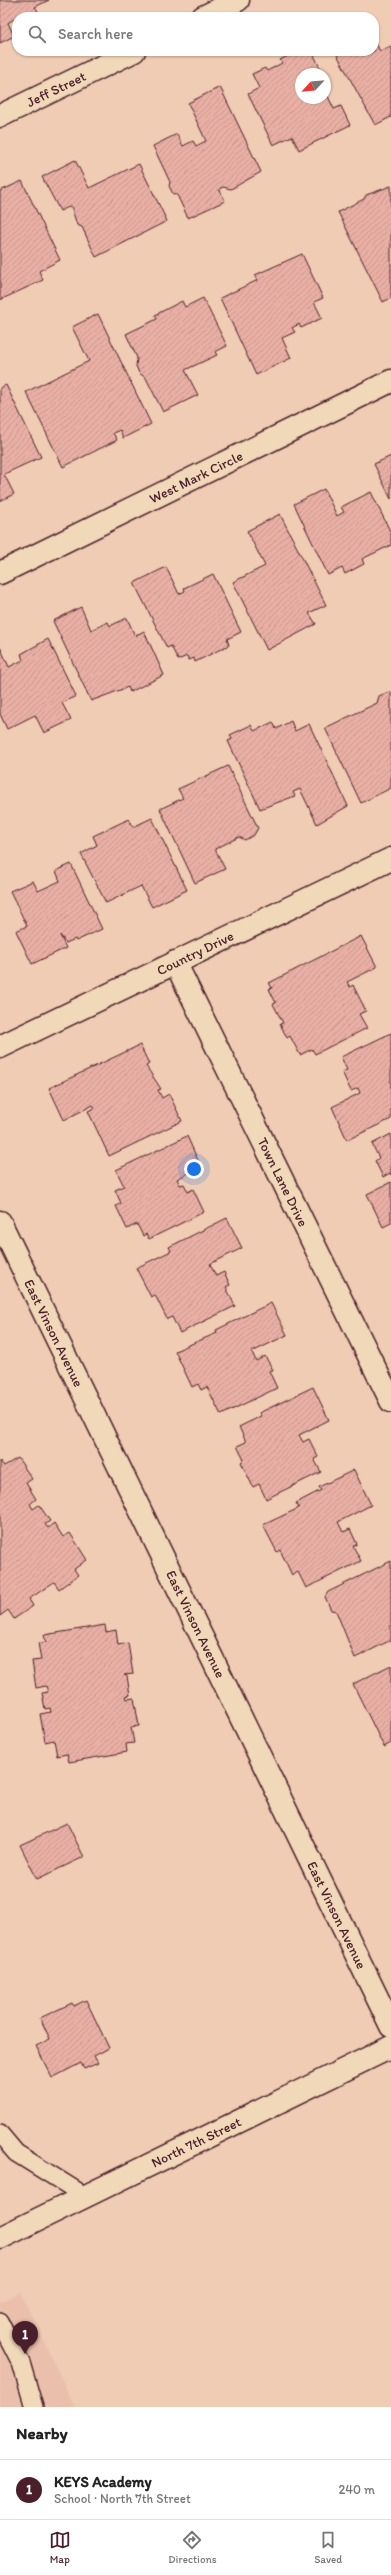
<!DOCTYPE html>
<meta charset="utf-8">
<style>
:root{--surface:#fff;--page:#f2f2f2;--text:#222;--muted:#767676;--line:#e0e0e0;--accent:#4a1f2b}
body{margin:0;font-family:Itim,sans-serif;background:var(--page);color:var(--text)}
.compass{position:absolute;left:295px;top:68px;width:36px;height:36px;border-radius:50%;background:var(--surface);box-shadow:0 1px 3px #0004;rotate:244deg}
.you{position:absolute;left:194px;top:1169px;width:14px;height:14px;margin:-10px;border:3px solid #fff;border-radius:50%;background:#1a73e8;box-shadow:0 0 0 6px #1a73e833}
.badge{display:grid;place-items:center;width:26px;height:26px;border-radius:50%;background:var(--accent);color:#fff;font-size:13px;font-weight:700}
.pin{position:absolute;translate:-50% -33px;filter:drop-shadow(0 1px 2px #0008)}
.pin::after{content:'';position:absolute;top:21px;width:14px;height:12px;background:inherit;clip-path:polygon(0 0,100% 0,50% 100%)}
.list{margin:0;padding:0;list-style:none}
h2{display:flex;justify-content:space-between;align-items:center;height:52px;margin:0;padding:0 16px;font-size:17px}
h2 small{font-size:13px;font-weight:400;color:var(--muted)}
.list li{display:grid;grid-template-columns:26px 1fr auto;gap:12px;align-items:center;box-sizing:border-box;height:60px;padding:0 16px;border-top:1px solid var(--line)}
.list b{display:block;font-size:15px;white-space:nowrap}
.list p{margin:0;font-size:13px;white-space:nowrap;color:var(--muted)}
.list em{font-size:13px;font-style:normal;color:var(--muted)}
.icon{flex:none;width:22px;height:22px;fill:none;stroke:currentColor;stroke-width:2;stroke-linecap:round;stroke-linejoin:round}
.map{position:relative;flex:none;width:391px;height:2407px;overflow:hidden}
.search{position:absolute;background:var(--surface);box-shadow:0 1px 3px #0004;left:12px;right:12px;top:12px;height:44px;display:flex;align-items:center;gap:10px;box-sizing:border-box;padding:0 14px;border-radius:16px;color:var(--muted);font-size:15px}
.sheet{height:112px;background:var(--surface)}
nav{display:flex;justify-content:space-around;align-items:center;box-sizing:border-box;height:56px;border-top:1px solid var(--line);background:var(--surface);font-size:11px;color:var(--muted)}
nav a{display:grid;justify-items:center;gap:2px}
nav .on{color:var(--accent)}
.map>svg:first-child{display:block}
</style>
<div class="map">
<svg width="391" height="2407" viewBox="0 0 391 2407">
<defs>
<pattern id="building-hatch" width="6" height="6" patternUnits="userSpaceOnUse"><rect width="6" height="6" fill="#e9afa5"/><path d="M-1 1l2-2M0 6l6-6M5 7l2-2" fill="none" stroke="#c9968e"/></pattern>
</defs>
<rect width="100%" height="100%" fill="#efccb3"/>
<filter id="ink" filterUnits="userSpaceOnUse"><feTurbulence type="fractalNoise" baseFrequency=".025" numOctaves="2"/><feDisplacementMap in="SourceGraphic" scale="8" xChannelSelector="R" yChannelSelector="G"/><feConvolveMatrix kernelMatrix="1 2 1 2 8 2 1 2 1" color-interpolation-filters="sRGB"/></filter>
<g filter="url(#ink)">
<path fill="#eac0ac" d="M20,2292L75,2407H0V2302Z"/>
<path fill="url(#building-hatch)" stroke="#4a1f2b" d="M0,0H49L35,7L38,11L27,17H17L8,23L14,36L0,43Z
M374,40L380,51L391,46V117L375,125L335,51H374Z
M298,51H312L323,74H301V98H325V90L334,109L341,106L350,125L299,150L292,136L273,145L248,94L259,88L252,74L265,68L267,71L282,63L280,60Z
M220,87L261,172L231,189L223,187L219,189L225,201L188,218L177,195L173,194L169,186L170,182L153,146L177,134L183,146L193,141L196,146L206,141L188,103Z
M75,160L89,188L139,164L167,221L96,257L82,227L77,225L71,206L60,211L42,177Z
M22,181L60,260L39,271L43,280L0,300V191Z
M391,186V298L383,302L338,212L364,199L366,195Z
M302,254L323,298L314,302L322,318L301,328L299,324L292,328L295,332L282,338L291,358L256,375L220,298L258,280L255,275Z
M203,298L227,346L215,352L217,355L185,370L198,395L163,412L146,378L139,373L136,366L137,358L126,334L157,319L155,315L182,301L185,307Z
M98,314L151,424L123,438L120,430L113,433L117,440L63,467L26,392L89,361L72,327Z
M6,385L41,457L4,474L14,494L0,501V388Z
M391,456V499L374,464Z
M324,489L337,516L344,512L341,507L371,492L391,533V545L362,559L364,564L345,574L342,568L328,575L294,504Z
M280,514L326,605L309,613L316,624L267,650L233,582L265,566L247,531Z
M166,567L179,594L185,591L184,588L213,574L241,632L227,639L229,645L195,662L194,658L189,660L187,656L178,660L171,646L167,648L134,583Z
M81,607L91,630L108,622L110,626L127,618L135,636L144,631L164,675L130,692L128,687L91,701L53,621Z
M48,639L76,696L62,703L71,720L44,733L35,715L7,729L0,714V647L9,667L23,660L21,654Z
M388,692L391,693V788L361,803L325,728L377,703L379,696Z
M291,721L295,731L309,724L348,806L317,824L300,789L293,792L295,796L260,809L228,741L232,739L230,735L251,725L254,731L273,722L276,729Z
M228,766L258,828L254,835L245,840L239,837L215,849L225,869L195,883L160,809L183,798L178,789Z
M152,818L187,890L152,907L141,886L106,903L81,854L97,845L93,836L129,819L133,827Z
M71,864L102,929L76,941L75,939L66,943L60,935L66,948L32,964L16,931L27,926L10,891L33,881L38,891L60,881L56,871Z
M361,936L377,967L347,982L350,987L353,985L366,1011L359,1014L367,1028L315,1054L312,1049L300,1055L290,1036L287,1038L280,1024L283,1023L273,1004L276,1003L269,989L272,988L269,983Z
M391,1033V1119L347,1140L332,1107L360,1093L358,1088L351,1091L342,1072L347,1070L341,1057Z
M140,1045L149,1064L146,1066L161,1089L158,1090L162,1098L169,1094L182,1121L109,1156L88,1111L95,1108L93,1105L64,1120L49,1088Z
M391,1134V1175L390,1173L383,1177L375,1161L379,1158L372,1144Z
M187,1136L201,1167L177,1179L180,1185L184,1184L188,1192L193,1189L204,1212L149,1239L146,1234L143,1236L137,1224L127,1229L116,1206L121,1203L115,1190L124,1186L116,1170Z
M391,1182V1223L383,1227L367,1194Z
M227,1218L242,1248L210,1264L216,1276L224,1272L230,1285L226,1287L235,1306L180,1333L172,1317L167,1319L155,1295L151,1297L136,1268L171,1251L169,1247Z
M271,1303L287,1335L252,1352L256,1361L265,1356L273,1370L269,1371L277,1388L221,1415L207,1387L201,1390L198,1384L192,1387L175,1351L217,1333L216,1330Z
M313,1387L329,1420L299,1435L303,1442L309,1439L318,1457L314,1459L321,1472L266,1499L259,1484L253,1487L241,1462L244,1460L237,1446L246,1442L239,1427L261,1416L259,1413Z
M18,1458L32,1479L26,1483L36,1499L30,1504L33,1509L39,1505L50,1521L45,1524L48,1528L54,1523L63,1537L70,1533L87,1560L74,1569L78,1575L59,1589L54,1582L29,1599L33,1606L14,1619L8,1610L0,1616V1461L4,1466Z
M354,1470L371,1505L338,1522L343,1532L350,1529L357,1544L353,1546L361,1561L306,1588L298,1572L292,1575L280,1550L277,1552L263,1525L299,1508L296,1503L321,1490L319,1487Z
M391,1561V1640L355,1658L336,1611L331,1610L325,1597L328,1592Z
M105,1625L106,1632L116,1630L118,1645L128,1643L133,1674L124,1675L127,1676L130,1695L126,1696L127,1699L134,1698L139,1726L131,1727L134,1743L126,1744L127,1752L69,1762L67,1754L57,1756L54,1740L45,1742L40,1714L51,1712L50,1708L45,1709L42,1693L48,1692L46,1686L36,1688L32,1661L41,1660L38,1643L46,1642L44,1635Z
M391,1665V1743L384,1747L353,1684Z
M67,1823L84,1857L37,1879L20,1845Z
M86,2000L109,2048L94,2056L98,2063L84,2069L81,2063L52,2078L36,2046L50,2039L40,2018L72,2003L74,2006Z"/>
<g fill="none" stroke-linecap="round" stroke-linejoin="round">
<defs>
<path id="service" d="M0,2134L16,2153L85,2196
M0,2322L21,2363L34,2407"/>
<path id="minor" d="M203,17L238,0
M0,116L134,51
M0,573L391,381
M175,962L391,1401
M0,1047L391,859"/>
<path id="tertiary" d="M0,1222L391,2026
M0,2238L391,2047"/>
</defs>
<use href="#service" stroke="#4a1f2b" stroke-width="20"/>
<use href="#minor" stroke="#4a1f2b" stroke-width="25"/>
<use href="#tertiary" stroke="#4a1f2b" stroke-width="25"/>
<use href="#service" stroke="#f1d8b9" stroke-width="17"/>
<use href="#minor" stroke="#f1d8b9" stroke-width="22"/>
<use href="#tertiary" stroke="#f1d8b9" stroke-width="22"/>
</g>
</g>
<g text-anchor="middle" stroke-width="4" stroke-linejoin="round" paint-order="stroke">
<g font-size="14" fill="#4a1f2b" stroke="#f1d8b9">
<text transform="translate(56 89) rotate(-26)" y="5">Jeff Street</text>
<text transform="translate(196 477) rotate(-26)" y="5">West Mark Circle</text>
<text transform="translate(195 953) rotate(-26)" y="5">Country Drive</text>
<text transform="translate(283 1182) rotate(64)" y="5">Town Lane Drive</text>
<text transform="translate(54 1333) rotate(64)" y="5">East Vinson Avenue</text>
<text transform="translate(196 1624) rotate(64)" y="5">East Vinson Avenue</text>
<text transform="translate(337 1915) rotate(64)" y="5">East Vinson Avenue</text>
<text transform="translate(196 2142) rotate(-26)" y="5">North 7th Street</text>
</g>
</g>
</svg>
<svg class="compass" viewBox="-18 -18 36 36"><path d="M0-13l5 13h-10z" fill="#e53935"/><path d="M0 13l5-13h-10z" fill="#767676"/></svg>
<div class="you"></div>
<div class="pin badge" style="left:25px;top:2354px">1</div>
<div class="search"><svg class="icon" aria-label="search" viewBox="0 0 24 24"><circle cx="10" cy="10" r="6"/><path d="M15 15l6 6"/></svg>Search here</div>
</div>
<section class="sheet">
<h2>Nearby<small></small></h2>
<ul class="list">
<li><span class="badge">1</span><div><b>KEYS Academy</b><p>School · North 7th Street</p></div><em>240 m</em></li>
</ul>
</section>
<nav>
<a class="on"><svg class="icon" aria-label="map" viewBox="0 0 24 24"><path d="M3 6l6-2 6 2 6-2v14l-6 2-6-2-6 2zM9 4v14M15 6v14"/></svg>Map</a>
<a><svg class="icon" aria-label="directions" viewBox="0 0 24 24"><path d="M12 3l9 9-9 9-9-9zM9 14v-3h6M13 9l2 2-2 2"/></svg>Directions</a>
<a><svg class="icon" aria-label="saved" viewBox="0 0 24 24"><path d="M7 4h10v16l-5-4-5 4z"/></svg>Saved</a>
</nav>
